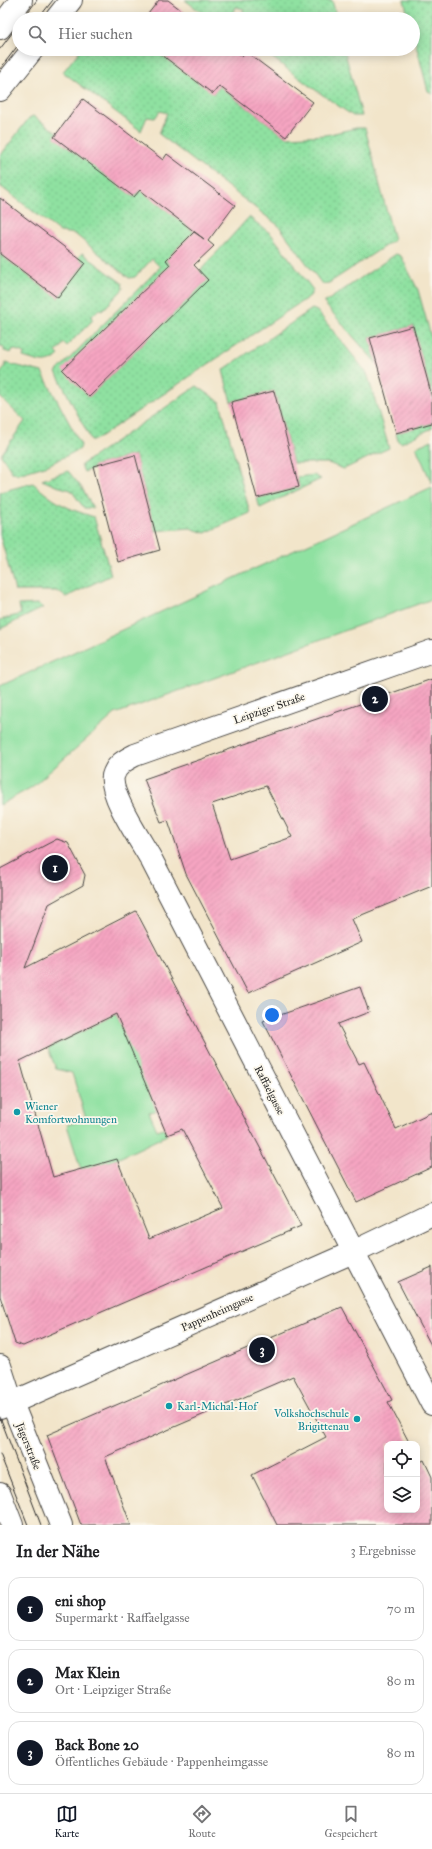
<!DOCTYPE html>
<html lang="de">
<meta charset="utf-8">
<style>
:root{--surface:#fff;--page:#f6f6f6;--text:#202124;--muted:#757577;--line:#e0e0e0;--accent:#111827}
body{margin:0;font-family:"IM FELL Great Primer",serif;background:var(--page);color:var(--text)}
.controls{position:absolute;right:12px;bottom:12px;display:grid;overflow:hidden;border-radius:8px;box-shadow:0 2px 10px #0003}
.controls button{width:36px;height:36px;display:grid;place-items:center;padding:0;border:0;border-bottom:1px solid var(--line);background:var(--surface);color:var(--text);font:20px sans-serif}
.you{position:absolute;left:272px;top:1015px;width:14px;height:14px;margin:-10px;border:3px solid #fff;border-radius:50%;background:#1a73e8;box-shadow:0 0 0 6px #1a73e833}
.badge{display:grid;place-items:center;width:26px;height:26px;border-radius:50%;background:var(--accent);color:#fff;font-size:13px;font-weight:700}
.pin{position:absolute;translate:-50% -50%;border:2px solid #fff;box-shadow:0 1px 4px #0006}
.list{margin:0;padding:0;list-style:none}
h2{display:flex;justify-content:space-between;align-items:center;height:52px;margin:0;padding:0 16px;font-size:17px}
h2 small{font-size:13px;font-weight:400;color:var(--muted)}
.list li{display:grid;grid-template-columns:26px 1fr auto;gap:12px;align-items:center;box-sizing:border-box;height:64px;margin:0 8px 8px;padding:0 8px;border:1px solid var(--line);border-radius:12px}
.list b{display:block;font-size:15px;white-space:nowrap}
.list p{margin:0;font-size:13px;white-space:nowrap;color:var(--muted)}
.list em{font-size:13px;font-style:normal;color:var(--muted)}
.icon{flex:none;width:22px;height:22px;fill:none;stroke:currentColor;stroke-width:2;stroke-linecap:round;stroke-linejoin:round}
.map{position:relative;flex:none;width:432px;height:1525px;overflow:hidden}
.search{position:absolute;background:var(--surface);box-shadow:0 2px 10px #0003;left:12px;right:12px;top:12px;height:44px;display:flex;align-items:center;gap:10px;box-sizing:border-box;padding:0 14px;border-radius:22px;color:var(--muted);font-size:15px}
.sheet{height:268px;background:var(--surface)}
nav{display:flex;justify-content:space-around;align-items:center;box-sizing:border-box;height:56px;border-top:1px solid var(--line);background:var(--surface);font-size:11px;color:var(--muted)}
nav a{display:grid;justify-items:center;gap:2px}
nav .on{color:var(--accent)}
.map>svg:first-child{display:block}
</style>
<div class="map">
<svg width="432" height="1525" viewBox="0 0 432 1525">
<defs>
<pattern id="grass-dots" width="8" height="8" patternUnits="userSpaceOnUse"><rect width="8" height="8" fill="#8fe1a1"/><path d="M2 2h.1M6 6h.1" fill="none" stroke="#7cc18b" stroke-width="1.8" stroke-linecap="round"/></pattern>
<pattern id="building-hatch" width="6" height="6" patternUnits="userSpaceOnUse"><rect width="6" height="6" fill="#f5a4c1"/><path d="M-1 1l2-2M0 6l6-6M5 7l2-2" fill="none" stroke="#d28da6"/></pattern>
</defs>
<rect width="100%" height="100%" fill="#fbf7ec"/>
<filter id="ink" filterUnits="userSpaceOnUse"><feTurbulence type="fractalNoise" baseFrequency=".025" numOctaves="2"/><feDisplacementMap in="SourceGraphic" scale="8" xChannelSelector="R" yChannelSelector="G"/><feConvolveMatrix kernelMatrix="1 2 1 2 8 2 1 2 1" color-interpolation-filters="sRGB"/></filter>
<filter id="wash" filterUnits="userSpaceOnUse"><feTurbulence type="fractalNoise" baseFrequency=".012" numOctaves="4" result="noise"/><feDisplacementMap in="SourceGraphic" scale="16" xChannelSelector="R" yChannelSelector="G"/><feGaussianBlur stdDeviation="0.9" result="paint"/><feColorMatrix in="noise" values="0 0 0 0 0 0 0 0 0 0 0 0 0 0 0 0 0 1.4 0 .05"/><feComposite in="paint" operator="in"/></filter>
<g filter="url(#wash)">
<rect width="100%" height="100%" fill="#f2e5ca"/>
<path fill="url(#grass-dots)" stroke="#5d8666" d="M185,0H332L337,19H240L244,9L236,7L232,17L228,15L227,19H210Z
M404,0H432V95L428,91L413,33V19H409Z
M81,49H154L213,93L219,86L286,137L326,135L356,128H365L394,240L329,283L322,284L279,226L159,134L167,113L160,111L155,118L147,117L141,131L63,72Z
M261,49H344L362,116H353L307,84Z
M33,116L58,133L55,137L134,197L140,190L194,231L166,260L170,265L63,370L89,397L207,280L200,271L249,217L271,234L313,290L310,296L95,440H91L56,372L160,267L152,259L135,277L129,278L75,234L60,232L0,186V156L29,118Z
M82,253L122,283L123,289L102,311L99,309L91,317L93,320L67,346L64,343L56,352L59,355C47,367 38,361 23,357L24,353L13,349L11,353L4,351V347L0,346V254L58,298L85,263L78,258Z
M396,254L401,256L418,290L432,340V397L413,326L370,338L377,364L324,303Z
M312,309L317,311L367,373L389,448L344,469L328,463H293L274,391L231,402L223,370Z
M6,363L42,372L81,445L80,449L48,465L18,474L12,472L1,455L25,421L0,397V375Z
M197,386L220,402L250,513L205,533L190,528L155,531L135,455L93,466V469L84,472L81,465Z
M432,423V428L401,443L398,441L396,433Z
M68,471L82,488L93,508H84L71,490L56,486L42,480Z
M314,475L321,479L260,508L257,498L299,487L297,477Z
M33,483C55,503 66,508 94,517L111,575L66,597L57,591H15L0,535V492Z
M38,604L43,608L0,629V620L21,614L19,605Z"/>
<path fill="#8fe1a1" stroke="#5d8666" d="M432,440V484L416,447Z
M432,487V599L115,714L32,787L0,805V686Z
M116,1014L158,1110L149,1112L157,1130L164,1128L167,1135L117,1159L81,1170L67,1125L86,1119L72,1073L56,1069L48,1048Z"/>
<g id="blocks">
<path fill="url(#building-hatch)" fill-rule="evenodd" d="M159,0H168L193,19H144Z
M154,49H233L242,56L245,51L313,102L286,137L219,86L213,94Z
M83,99L163,160L167,154L235,205L208,241L214,246L194,265L208,280L89,397L62,370L170,265L166,260L194,232L204,239L140,190L134,197L54,137Z
M0,198L85,263L58,298L0,254Z
M413,326L432,397V423L396,433L370,338Z
M274,391L299,487L257,498L231,402Z
M135,455L160,550L118,562L93,466Z
M432,679V886L352,919L362,942L248,993L186,874L168,820L161,822L144,779ZM266,786L292,837L230,859L212,804Z
M57,839L68,843L85,875L83,885L49,904L25,968L136,911L301,1226L23,1346L15,1343L0,1296V869ZM116,1014L167,1135L182,1129L223,1208L149,1239L117,1159L53,1177L20,1061Z
M360,987L369,1012L338,1024L359,1064L364,1062L396,1129L432,1112V1167L356,1202L263,1021Z
M432,1267V1347L398,1282Z
M342,1307L392,1400L388,1402L410,1444H387V1510H417V1457L420,1462L424,1460L432,1477V1525H277L252,1475L326,1437L293,1376L105,1457L131,1525H81L47,1435Z"/>
</g>
</g>
<g filter="url(#ink)">
<use href="#blocks" fill-opacity="0" stroke="#494743" stroke-width="1"/>
<g fill="none" stroke-linecap="round" stroke-linejoin="round">
<defs>
<path id="minor" d="M432,651L135,755C125,760 116,765 113,776C109,795 141,841 151,859L432,1404
M0,1408L353,1252L432,1214"/>
<path id="major" d="M56,19L71,0
M0,28L21,0
M0,90L33,49
M0,1366L12,1403L61,1525
M0,1494L12,1525"/>
</defs>
<use href="#minor" stroke="#494743" stroke-width="24"/>
<use href="#major" stroke="#494743" stroke-width="24"/>
<use href="#minor" stroke="#fff" stroke-width="22"/>
<use href="#major" stroke="#fff" stroke-width="22"/>
<path stroke="#2b2b2b" stroke-width="1" d="M23,19L37,0
M38,19L53,0
M0,49L19,24
M0,69L19,44
M0,1417L41,1525
M0,1454L28,1525"/>
</g>
</g>
<g fill="#0f9aa8" stroke="#fbf7ec" stroke-width="1.5">
<circle cx="17" cy="1112" r="4"/>
<circle cx="169" cy="1406" r="4"/>
<circle cx="357" cy="1419" r="4"/>
</g>
<g text-anchor="middle" stroke-width="3.5" stroke-linejoin="round" paint-order="stroke">
<g font-size="11" fill="#2b2b2b" stroke="#fbf7ec">
<text transform="translate(269 708) rotate(-19)" y="4">Leipziger Straße</text>
<text transform="translate(270 1090) rotate(63)" y="4">Raffaelgasse</text>
<text transform="translate(217 1312) rotate(-24)" y="4">Pappenheimgasse</text>
<text transform="translate(29 1446) rotate(68)" y="4">Jägerstraße</text>
</g>
<g font-size="11" fill="#0d838f" stroke="#fbf7ec" text-anchor="start">
<text x="25" y="1110">Wiener<tspan x="25" dy="13">Komfortwohnungen</tspan></text>
<text x="177" y="1410">Karl-Michal-Hof</text>
<text x="349" y="1417" text-anchor="end">Volkshochschule<tspan x="349" dy="13">Brigittenau</tspan></text>
</g>
</g>
</svg>
<div class="controls">
<button><svg class="icon" aria-label="locate" viewBox="0 0 24 24"><circle cx="12" cy="12" r="6"/><path d="M12 2v4M12 18v4M2 12h4M18 12h4"/></svg></button>
<button><svg class="icon" aria-label="layers" viewBox="0 0 24 24"><path d="M12 4l9 5-9 5-9-5zM3 14l9 5 9-5"/></svg></button>
</div>
<div class="you"></div>
<div class="pin badge" style="left:55px;top:868px">1</div>
<div class="pin badge" style="left:375px;top:699px">2</div>
<div class="pin badge" style="left:262px;top:1350px">3</div>
<div class="search"><svg class="icon" aria-label="search" viewBox="0 0 24 24"><circle cx="10" cy="10" r="6"/><path d="M15 15l6 6"/></svg>Hier suchen</div>
</div>
<section class="sheet">
<h2>In der Nähe<small>3 Ergebnisse</small></h2>
<ul class="list">
<li><span class="badge">1</span><div><b>eni shop</b><p>Supermarkt · Raffaelgasse</p></div><em>70 m</em></li>
<li><span class="badge">2</span><div><b>Max Klein</b><p>Ort · Leipziger Straße</p></div><em>80 m</em></li>
<li><span class="badge">3</span><div><b>Back Bone 20</b><p>Öffentliches Gebäude · Pappenheimgasse</p></div><em>80 m</em></li>
</ul>
</section>
<nav>
<a class="on"><svg class="icon" aria-label="map" viewBox="0 0 24 24"><path d="M3 6l6-2 6 2 6-2v14l-6 2-6-2-6 2zM9 4v14M15 6v14"/></svg>Karte</a>
<a><svg class="icon" aria-label="directions" viewBox="0 0 24 24"><path d="M12 3l9 9-9 9-9-9zM9 14v-3h6M13 9l2 2-2 2"/></svg>Route</a>
<a><svg class="icon" aria-label="saved" viewBox="0 0 24 24"><path d="M7 4h10v16l-5-4-5 4z"/></svg>Gespeichert</a>
</nav>
